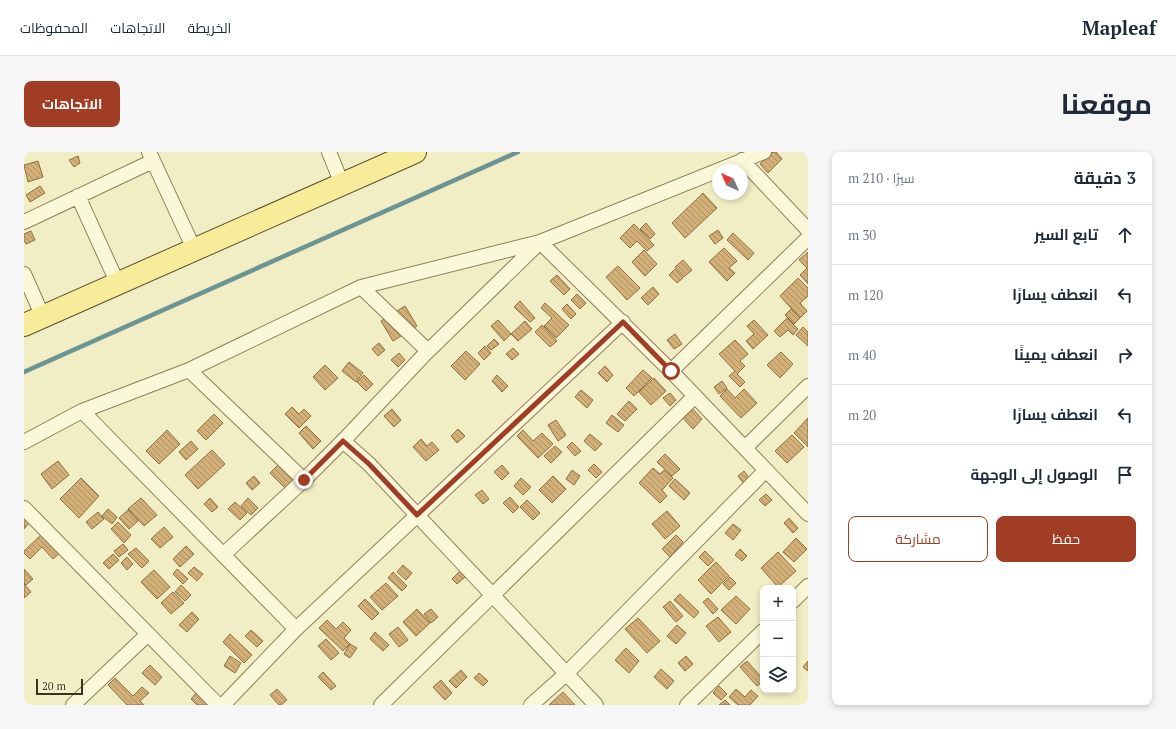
<!DOCTYPE html>
<html lang="ar">
<meta charset="utf-8">
<style>
:root{--surface:#fff;--page:#f6f6f7;--text:#1f2937;--muted:#747a83;--line:#e0e1e3;--accent:#a13d24}
body{margin:0;font-family:"PT Serif",Cairo,serif;background:var(--page);color:var(--text);direction:rtl}
.controls{position:absolute;right:12px;bottom:12px;display:grid;overflow:hidden;border-radius:8px;box-shadow:0 2px 6px #0003}
.controls button{width:36px;height:36px;display:grid;place-items:center;padding:0;border:0;border-bottom:1px solid var(--line);background:var(--surface);color:var(--text);font:20px sans-serif}
.compass{position:absolute;left:688px;top:12px;width:36px;height:36px;border-radius:50%;background:var(--surface);box-shadow:0 2px 6px #0003;rotate:315deg}
.scale{position:absolute;left:12px;bottom:10px;width:47px;box-sizing:border-box;padding-left:4px;border:2px solid #3d331e;border-top:0;font-size:11px;line-height:14px;white-space:nowrap;color:#3d331e;-webkit-text-stroke:3px #f8f5d5;paint-order:stroke}
.stop{position:absolute;width:12px;height:12px;margin:-9px;border:3px solid #a13d24;border-radius:50%;background:#fff}
.stop.end{background:#a13d24;border-color:#fff;box-shadow:0 1px 4px #0008}
.list{margin:0;padding:0;list-style:none}
h2{display:flex;justify-content:space-between;align-items:center;height:52px;margin:0;padding:0 16px;font-size:17px}
h2 small{font-size:13px;font-weight:400;color:var(--muted)}
.list li{display:grid;grid-template-columns:26px 1fr auto;gap:12px;align-items:center;box-sizing:border-box;height:60px;padding:0 16px;border-top:1px solid var(--line)}
.list b{display:block;font-size:15px;white-space:nowrap}
.list em{font-size:13px;font-style:normal;color:var(--muted)}
.actions{display:flex;gap:8px;padding:12px 16px}
.actions a{flex:1;padding:9px 0;border:1px solid var(--accent);border-radius:8px;text-align:center;font-size:14px;color:var(--accent)}
.actions .main{background:var(--accent);color:#fff}
.icon{flex:none;width:22px;height:22px;fill:none;stroke:currentColor;stroke-width:2;stroke-linecap:round;stroke-linejoin:round}
.map{position:relative;flex:none;width:784px;height:553px;overflow:hidden;direction:ltr;border-radius:8px}
header{display:flex;align-items:center;gap:24px;box-sizing:border-box;height:56px;padding:0 20px;background:var(--surface);border-bottom:1px solid var(--line)}
header strong{font-size:19px}
nav{display:flex;gap:22px;margin-inline-start:auto;font-size:14px}
.intro{display:flex;align-items:center;justify-content:space-between;box-sizing:border-box;height:96px;padding:0 24px}
h1{margin:0;font-size:28px}
.button{padding:10px 18px;border-radius:8px;background:var(--accent);color:#fff;font-size:14px;font-weight:700}
main{display:flex;gap:24px;padding:0 24px}
aside{flex:1;background:var(--surface);border-radius:8px;box-shadow:0 2px 6px #0003}
.map>svg:first-child{display:block}
</style>
<header>
<strong>Mapleaf</strong>
<nav><a>الخريطة</a><a>الاتجاهات</a><a>المحفوظات</a></nav>
</header>
<div class="intro"><h1>موقعنا</h1><a class="button">الاتجاهات</a></div>
<main>
<aside>
<h2>3 دقيقة<small>سيرًا · 210 m</small></h2>
<ul class="list">
<li><svg class="icon" aria-label="ahead" viewBox="0 0 24 24"><path d="M12 20V5M6 11l6-6 6 6"/></svg><div><b>تابع السير</b></div><em>30 m</em></li>
<li><svg class="icon" aria-label="left" viewBox="0 0 24 24"><path d="M17 20v-9H6M10 6l-5 5 5 5"/></svg><div><b>انعطف يسارًا</b></div><em>120 m</em></li>
<li><svg class="icon" aria-label="right" viewBox="0 0 24 24"><path d="M7 20v-9h11M14 6l5 5-5 5"/></svg><div><b>انعطف يمينًا</b></div><em>40 m</em></li>
<li><svg class="icon" aria-label="left" viewBox="0 0 24 24"><path d="M17 20v-9H6M10 6l-5 5 5 5"/></svg><div><b>انعطف يسارًا</b></div><em>20 m</em></li>
<li><svg class="icon" aria-label="arrive" viewBox="0 0 24 24"><path d="M6 21V4h12l-3 4 3 4H6"/></svg><div><b>الوصول إلى الوجهة</b></div></li>
</ul>
<div class="actions"><a class="main">حفظ</a><a>مشاركة</a></div>
</aside>
<div class="map">
<svg width="784" height="553" viewBox="0 0 784 553">
<defs>
<pattern id="building-back-hatch" width="6" height="6" patternUnits="userSpaceOnUse"><rect width="6" height="6" fill="#d2b078"/><path d="M-1 5l2 2M0 0l6 6M5-1l2 2" fill="none" stroke="#ac9062"/></pattern>
</defs>
<rect width="100%" height="100%" fill="#f1edc4"/>
<g fill="none" stroke-linecap="round" stroke-linejoin="round">
<path stroke="#6c9492" stroke-width="4.5" d="M0,220L494,0"/>
</g>
<path fill="url(#building-back-hatch)" stroke="#8f6e3d" d="M749,0H752L758,7L744,21L736,12Z
M54,4L56,11L50,15L45,8Z
M14,9L19,25L4,30L0,13Z
M16,34L21,41L6,50L2,43Z
M679,41L693,56L661,86L648,71Z
M622,71L631,82L626,87L616,77Z
M610,72L630,93L623,99L613,89L606,96L596,86Z
M694,78L699,86L691,92L685,84Z
M7,79L11,88L2,92L0,88V82Z
M709,81L730,101L724,108L703,88Z
M700,96L713,109L705,116L711,121L703,129L685,110Z
M620,98L633,112L621,124L608,110Z
M784,100V132L776,123L783,116L775,108Z
M659,108L668,118L660,125L651,115Z
M594,114L616,136L603,148L582,125Z
M651,117L659,126L653,131L645,123Z
M533,123L546,137L540,143L526,129Z
M774,126L784,136V144L776,151L783,159L776,166L756,144Z
M629,135L635,142L624,153L617,146Z
M553,142L562,151L556,157L547,148Z
M496,149L511,166L506,170L490,155Z
M521,151L545,173L532,186L520,174L528,166L517,156Z
M543,152L552,162L547,167L538,157Z
M381,154L393,174L369,189L357,169Z
M767,157L776,166L770,172L761,163Z
M763,166L774,177L769,183L764,178L756,185L750,179Z
M474,168L487,182L480,189L467,174Z
M730,168L744,183L729,197L722,189L730,182L723,174Z
M501,169L508,177L494,189L487,182Z
M518,173L533,189L526,195L511,180Z
M779,175L784,180V194L772,183Z
M651,182L658,192L650,197L643,188Z
M470,187L475,192L467,198L463,194Z
M711,188L724,202L716,209L721,214L713,222L721,230L716,235L705,224L711,219L695,202Z
M355,191L361,198L354,204L348,197Z
M461,194L467,201L460,208L454,201Z
M489,196L495,202L488,208L482,202Z
M442,199L456,212L441,228L427,214Z
M757,200L769,212L756,226L743,213Z
M375,201L381,208L374,215L367,208Z
M325,210L339,221L332,230L318,219Z
M301,213L314,226L301,238L289,225Z
M581,214L589,223L583,230L574,221Z
M619,218L628,226L610,244L602,236Z
M340,223L349,232L342,239L333,230Z
M473,223L484,234L478,240L468,229Z
M630,226L642,239L627,253L615,240Z
M698,229L703,236L695,242L690,235Z
M703,237L711,246L720,237L733,251L717,266L696,244Z
M557,238L569,248L563,256L551,245Z
M646,241L652,248L646,254L639,246Z
M605,249L613,257L601,269L593,262Z
M268,255L275,262L280,257L287,264L275,276L261,262Z
M667,255L678,267L669,277L657,264Z
M368,257L377,268L370,275L360,264Z
M190,262L199,271L182,288L173,279Z
M588,263L600,273L594,280L582,271Z
M784,266V295L770,281Z
M532,268L542,283L534,289L524,273Z
M282,274L297,289L289,297L275,281Z
M434,277L441,284L433,291L427,284Z
M143,278L156,292L135,312L122,299Z
M499,278L509,289L518,281L529,292L514,306L493,284Z
M566,282L578,292L571,299L560,289Z
M768,283L780,295L763,311L751,299Z
M397,287L403,294L408,290L415,298L402,309L389,295Z
M167,289L174,297L162,308L155,300Z
M548,290L557,299L551,304L543,295Z
M531,294L538,300L527,311L520,304Z
M188,298L201,312L174,337L161,323Z
M641,302L656,317L648,324L633,310Z
M34,309L45,323L28,337L17,322Z
M255,312L272,330L263,338L246,321Z
M570,312L578,320L572,326L564,318Z
M478,313L485,321L478,328L470,320Z
M629,316L636,322L640,318L649,326L638,338L643,344L636,351L615,331Z
M548,318L556,324L550,333L542,327Z
M720,319L726,327L720,332L714,324Z
M230,324L236,331L228,338L222,331Z
M529,324L542,337L528,351L515,338Z
M57,326L75,344L55,366L36,347Z
M497,326L507,335L499,343L490,334Z
M651,327L666,341L660,348L645,334Z
M458,338L465,347L459,352L451,343Z
M742,342L748,348L741,354L735,348Z
M486,345L495,355L489,361L479,351Z
M117,346L133,363L120,374L104,357Z
M186,346L194,355L188,360L180,352Z
M224,346L234,356L227,363L217,354Z
M503,348L516,361L509,368L496,355Z
M211,350L223,361L216,368L204,357Z
M84,357L93,365L88,372L78,364Z
M104,358L114,369L105,377L95,366Z
M643,359L656,374L641,387L628,372Z
M74,360L80,367L68,377L62,370Z
M0,364L6,370L0,377Z
M765,366L774,376L769,381L760,371Z
M94,370L107,383L100,391L87,377Z
M709,372L717,378L709,388L701,381Z
M140,375L149,385L136,396L127,387Z
M19,381L37,400L29,407L18,395L6,407L0,401V399Z
M652,383L659,390L646,405L638,397Z
M772,386L783,397L770,410L759,400Z
M99,392L104,398L95,405L90,399Z
M162,394L170,402L156,415L149,407Z
M112,396L125,409L118,416L104,402Z
M716,397L723,404L718,409L711,403Z
M681,399L690,408L684,414L675,405Z
M754,400L772,419L754,435L737,416Z
M89,402L95,408L85,417L79,411Z
M103,405L109,412L103,418L97,411Z
M692,410L705,424L687,442L674,428Z
M379,413L388,421L382,428L373,420Z
M170,415L179,422L173,429L164,421Z
M0,417L9,427L2,433L0,431Z
M153,417L164,427L159,432L149,422Z
M130,418L146,435L133,447L117,430Z
M436,419L441,425L433,432L428,427Z
M369,420L383,434L378,439L364,426Z
M706,425L712,431L705,438L699,432Z
M362,431L374,444L358,458L346,445Z
M0,432L7,440L0,446Z
M157,433L167,443L161,449L151,440Z
M149,440L160,451L147,462L137,451Z
M656,442L675,460L670,466L650,448Z
M712,444L726,457L712,472L697,458Z
M684,446L694,457L689,462L679,450Z
M341,447L355,461L348,468L334,454Z
M646,449L659,464L652,470L639,455Z
M393,457L406,471L392,484L379,470Z
M407,457L414,465L407,471L400,462Z
M168,460L175,467L163,480L155,473Z
M694,465L707,480L695,490L682,474Z
M614,466L636,489L623,501L601,477Z
M303,468L312,477L319,470L327,478L320,486L326,492L319,499L295,476Z
M653,473L662,481L652,492L643,484Z
M374,475L384,488L375,495L365,482Z
M227,478L239,489L233,495L221,484Z
M351,480L365,493L359,499L346,487Z
M206,482L228,503L220,511L199,490Z
M302,487L315,501L307,508L294,494Z
M326,492L333,496L326,506L320,502Z
M602,496L615,509L605,521L591,508Z
M206,504L217,511L211,521L200,514Z
M662,504L669,512L661,519L654,511Z
M723,509L739,527V529L733,534L716,515Z
M784,509V519L779,515Z
M126,513L138,525L131,533L118,521Z
M637,517L650,529L643,537L630,525Z
M437,518L443,525L432,536L425,529Z
M299,520L312,534L307,538L294,525Z
M455,521L464,529L459,534L450,526Z
M91,526L109,544L118,535L125,541L116,549L120,553H103L84,533Z
M417,528L428,541L421,548L409,535Z
M695,534L703,542L697,548L689,541Z
M253,537L263,548L257,553H255L246,543Z
M712,537L721,545L727,538L734,544L726,553H714L705,545Z
M539,540L551,553H525Z
M172,541L184,553H173L167,547Z
M701,548L706,553H695Z"/>
<g fill="none" stroke-linecap="round" stroke-linejoin="round">
<defs>
<path id="minor" d="M125,0L170,97
M305,0L318,32
M718,8L784,78
M54,44L93,130
M0,70L129,9
M0,122L19,165
M337,135L404,199
M165,218L280,328L199,403
M647,219L784,86
M58,259L272,477
M319,289L345,312L572,553
M0,290L58,259L165,218L337,135L516,90L740,0
M721,296L784,234
M280,328L319,289L401,202L516,90L647,219L784,362
M0,356L194,553
M769,449L784,434
M49,553L124,482
M199,553L272,477L599,170
M357,553L671,244
M507,553L542,522L742,318
M663,553L739,479"/>
<path id="primary" d="M0,173L391,0"/>
</defs>
<use href="#minor" stroke="#8e8059" stroke-width="16"/>
<use href="#primary" stroke="#5b4c2d" stroke-width="24"/>
<use href="#minor" stroke="#fbf8d9" stroke-width="14"/>
<use href="#primary" stroke="#f7ec9a" stroke-width="22"/>
</g>
<g fill="none" stroke-linecap="round" stroke-linejoin="round">
<path stroke="#a13d24" stroke-width="5" d="M280,328L319,289L345,312L393,363L599,170L647,219"/>
</g>
</svg>
<div class="controls">
<button>+</button>
<button>−</button>
<button><svg class="icon" aria-label="layers" viewBox="0 0 24 24"><path d="M12 4l9 5-9 5-9-5zM3 14l9 5 9-5"/></svg></button>
</div>
<svg class="compass" viewBox="-18 -18 36 36"><path d="M0-13l5 13h-10z" fill="#e53935"/><path d="M0 13l5-13h-10z" fill="#747a83"/></svg>
<div class="scale">20 m</div>
<div class="stop" style="left:647px;top:219px"></div>
<div class="stop end" style="left:280px;top:328px"></div>
</div>
</main>
